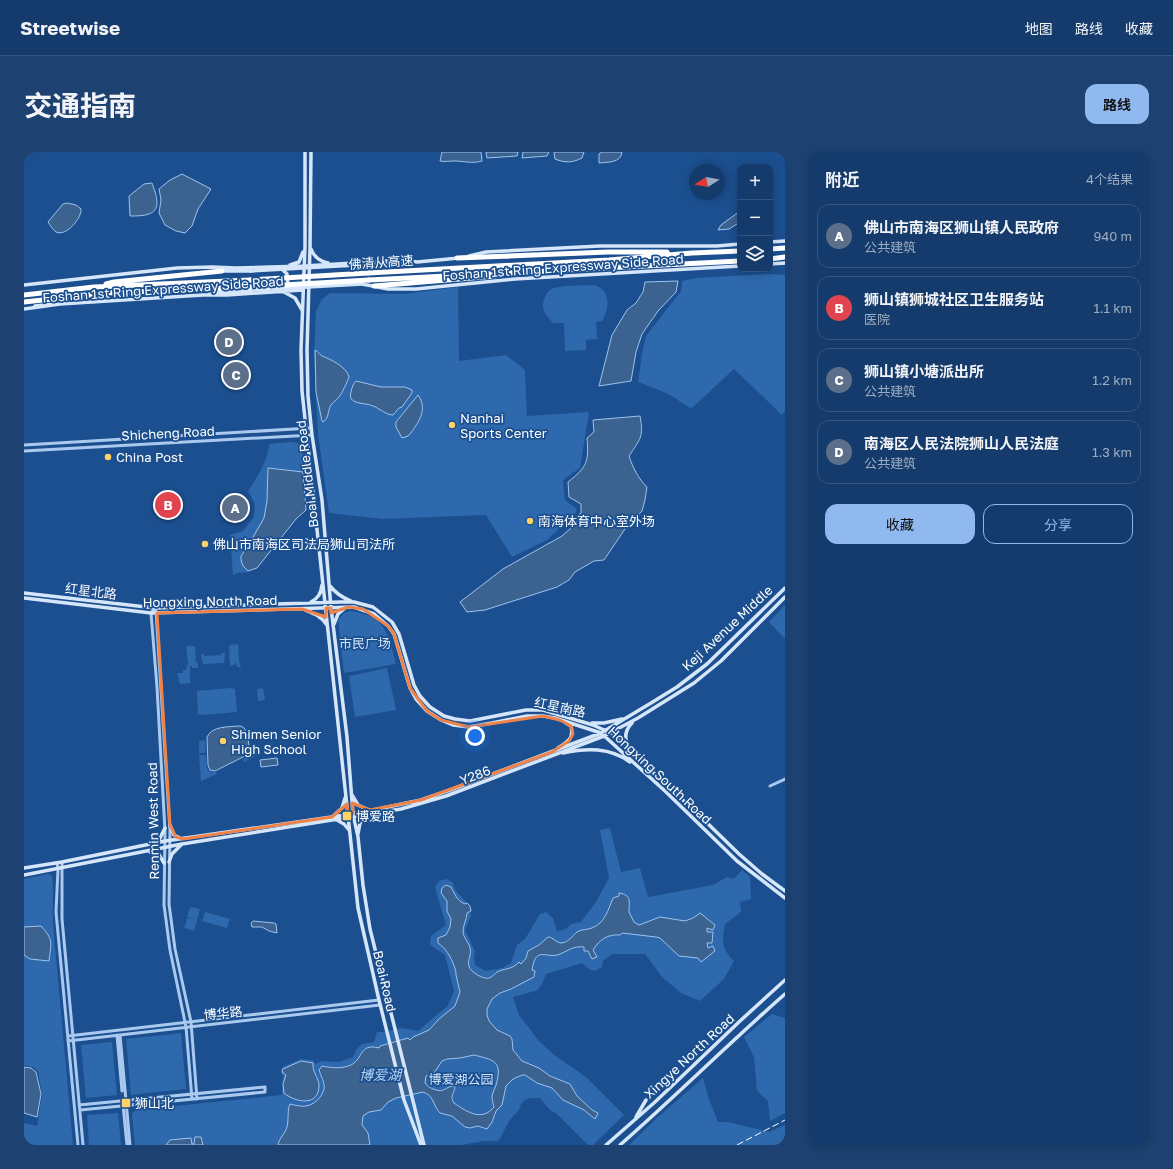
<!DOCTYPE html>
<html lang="zh">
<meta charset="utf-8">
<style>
:root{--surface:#143b6b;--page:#1d4271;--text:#f1f3f6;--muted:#9dadc1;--line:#33557e;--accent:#90b9f0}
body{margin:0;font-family:"Golos Text","Noto Sans SC",sans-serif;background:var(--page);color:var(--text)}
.controls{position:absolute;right:12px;top:12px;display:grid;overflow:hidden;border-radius:8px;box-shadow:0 2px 10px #0003}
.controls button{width:36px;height:36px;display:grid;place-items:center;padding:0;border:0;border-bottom:1px solid var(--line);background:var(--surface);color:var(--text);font:20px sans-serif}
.compass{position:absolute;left:665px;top:12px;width:36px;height:36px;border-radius:50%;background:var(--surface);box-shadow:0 2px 10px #0003;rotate:259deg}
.you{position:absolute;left:451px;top:584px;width:14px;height:14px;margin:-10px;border:3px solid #fff;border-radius:50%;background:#1a73e8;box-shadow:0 0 0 6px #1a73e833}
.badge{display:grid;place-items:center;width:26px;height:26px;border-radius:50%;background:var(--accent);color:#fff;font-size:13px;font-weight:700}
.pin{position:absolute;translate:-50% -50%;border:2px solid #fff;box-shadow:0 1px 4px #0006}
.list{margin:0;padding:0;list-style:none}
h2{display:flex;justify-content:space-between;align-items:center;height:52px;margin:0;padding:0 16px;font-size:17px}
h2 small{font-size:13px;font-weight:400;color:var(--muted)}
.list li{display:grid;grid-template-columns:26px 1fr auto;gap:12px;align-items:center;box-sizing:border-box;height:64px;margin:0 8px 8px;padding:0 8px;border:1px solid var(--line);border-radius:12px}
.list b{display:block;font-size:15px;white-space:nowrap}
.list p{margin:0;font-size:13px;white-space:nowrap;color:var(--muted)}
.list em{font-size:13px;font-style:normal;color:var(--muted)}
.actions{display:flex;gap:8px;padding:12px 16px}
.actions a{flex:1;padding:9px 0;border:1px solid var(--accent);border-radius:12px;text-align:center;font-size:14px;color:var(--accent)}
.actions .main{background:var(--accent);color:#111}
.icon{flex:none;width:22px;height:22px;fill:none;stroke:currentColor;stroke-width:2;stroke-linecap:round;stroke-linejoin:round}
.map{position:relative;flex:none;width:761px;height:993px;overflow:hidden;border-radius:12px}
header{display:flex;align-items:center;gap:24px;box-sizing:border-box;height:56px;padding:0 20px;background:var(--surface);border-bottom:1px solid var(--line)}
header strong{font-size:19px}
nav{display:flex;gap:22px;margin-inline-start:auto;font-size:14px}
.intro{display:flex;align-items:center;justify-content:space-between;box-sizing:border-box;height:96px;padding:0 24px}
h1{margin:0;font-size:28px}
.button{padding:10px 18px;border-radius:12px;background:var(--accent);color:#111;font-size:14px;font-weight:700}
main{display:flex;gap:24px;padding:0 24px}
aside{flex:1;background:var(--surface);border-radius:12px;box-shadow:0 2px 10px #0003}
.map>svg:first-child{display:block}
</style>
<header>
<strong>Streetwise</strong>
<nav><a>地图</a><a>路线</a><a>收藏</a></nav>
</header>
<div class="intro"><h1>交通指南</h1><a class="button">路线</a></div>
<main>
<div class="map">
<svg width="761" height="993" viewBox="0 0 761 993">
<rect width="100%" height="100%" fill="#1b4f8f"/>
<path fill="#2e69ad" d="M745,122L761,123V259L758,263L710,217L668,256C661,254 657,250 651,246C640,239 627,235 614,230L618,202L622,184L657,139L658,129L672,126Z
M570,133C587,138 586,156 578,169L572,170L573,187L562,188V198L541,199L540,171H529C524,166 518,159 519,152C520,147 522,141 526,138C535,132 559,134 570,133Z
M434,135L435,209L482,203L501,218L503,264L565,260L556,316L539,328L541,348L553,357L551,362L523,388L488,405L462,363L358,367L305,361L294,282L290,204L292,159L298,147L306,141L380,142Z
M266,290L274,291L276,294L277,301H279V320L244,316C243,332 246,350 240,366C236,377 224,394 217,404L219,414L224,419V420L213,421L209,423L206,383L219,379L230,365L231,352L224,339C233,325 244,309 245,292Z
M761,453V487L745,470Z
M326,459C362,464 364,481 372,512L320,521L314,468L320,461Z
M214,492L215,508L217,516L213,515L212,511L210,512L211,513L206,514L205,493Z
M162,494H171L172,510L174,511V516H168V514H166V531L156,532L153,521H159V518H162L164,511Z
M198,501H201L200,511L179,512L177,503L180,502V504L197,503Z
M363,516L372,558L331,565L325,524Z
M207,536L211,537L213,560L177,563L174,562L173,539Z
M239,536L241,548L234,549L233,537Z
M181,588L182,601H175V589Z
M231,593L233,603L220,610L219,608L227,602V594Z
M175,603H182L183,617L188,620H192L193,622L177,629Z
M586,676L597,720L616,716L624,745L689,733L703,725L710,727L718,718L726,725L727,747L716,750L717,760L701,772C698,789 697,796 710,809L700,827L676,849L657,841L638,825L621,802H588L579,809L578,815L571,819L565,817L558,811L522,822L519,830L514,838L489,845L495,863L515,889L530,903L562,925L600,963L569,993H564L534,963L525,957L516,946H506L501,948L497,952L495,958L485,969L477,985L474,989H460L437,993H111L108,962L111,958L258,943L259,924L257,921L258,915L277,907L289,908L291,912L298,909L315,910L329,905C335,891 336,893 350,890L353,880H361L377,876L394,879L410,865L423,855L430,839L421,803L406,793L407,784L422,773L411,735L415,729L423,727L429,731L431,738L446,754L447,764L441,778L451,799L450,806L451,813L462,819L478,816L487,811L493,793L501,787L516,762L522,760L529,766L533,779L542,777L547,772L557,770L572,750L585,726L576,678Z
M24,722L28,724C30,740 28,757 29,772L49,993H0V971L13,974L18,943L14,919L9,915L0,913V727Z
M166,755L176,757L173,768L163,765Z
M181,760L206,767L203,776L178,769Z
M163,766L173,768L170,779L160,776L162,771L166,772L162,771Z
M748,862L761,866V961L746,969L744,949L733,939L730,905L720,885Z
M157,881L162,937L107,943L102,887Z
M88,890L93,943L62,946L57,893Z
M679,926L685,947L694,970H704L745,980L761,973V993H605L634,965Z
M94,961L97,993H65L63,963Z"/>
<path fill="#3c6290" stroke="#9cc4f0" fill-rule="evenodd" d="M418,0H457L458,9C448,12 440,9 430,9C425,9 422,10 416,9Z
M462,0H494L493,4L463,6Z
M499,0H525L523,4L498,6Z
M530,0H560L558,6C548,11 541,11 531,7Z
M578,0H598C597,11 584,10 575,11V2Z
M158,22L187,37L174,57L168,74L161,81L152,79L141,73L135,61L137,48L135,37L146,28Z
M128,31C131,40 139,57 125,62C120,64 111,64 106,64L105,44L120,32Z
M43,51L52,53L57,57C58,66 42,85 32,80C29,78 26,73 24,70L39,52Z
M716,59V70L705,77L694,78L697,73Z
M654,129L652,140L634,159L618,182L612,200L607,229L575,234L588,183L603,158L612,151L619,140L621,130Z
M291,198C294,199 296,203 298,204C306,207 323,215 325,225C325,226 319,239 317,242C315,246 310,249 307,253C303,259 306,265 299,270L298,269L292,240Z
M332,229L357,235H381L388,238V241L378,255L375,256L369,263C362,263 355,256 349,254C340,250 323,253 327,240C328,235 329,232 332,229Z
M394,243C404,257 395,270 386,282L384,284L378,286L372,275V270Z
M616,264C620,286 616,287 605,304C609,316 614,326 623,335L621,348L618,359L601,377L580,408L570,409L551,420L545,428L533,435L461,458L443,460L436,450L479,417L538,384L547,376L550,367L557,361V352L545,345L544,330C563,315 565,310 563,286L570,280L569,268Z
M244,316L279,320L282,358L272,367L233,416L224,419L219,414L217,408V404L224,394L240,366L243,349Z
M214,574C217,574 218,574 220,576C224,580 226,598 225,602L191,619L186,618L184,613L183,585C188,574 204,575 214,574Z
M253,606L254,613L237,615L236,608Z
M422,733L427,735C431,742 432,748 441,752L443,751L446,754L447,759L443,761C443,767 439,773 439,779C439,786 445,790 446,796C448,802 443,809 445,814C446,820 460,828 465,826C468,825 471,822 473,820C481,816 488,818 495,810L497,812L502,806L504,799L515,793L524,785C529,785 532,791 538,791C545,790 548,784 553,780C557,777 563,778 568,776C581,771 584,758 589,746L595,744V741C608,743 605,750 605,760L610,770L615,773L636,765L661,769L669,766L676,761L691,773L689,778L683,776V780H689L688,791H683L684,796L689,794L691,799L677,810L674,806L655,804L636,786L632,785L598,781L596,783C584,782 576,787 569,798L573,805L568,807L564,799H560V795C548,794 546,798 536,802C523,808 512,792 508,818L511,819L510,825L487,837L476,841L468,847L463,857V863L465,869L473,878L486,884L488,887L489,898L498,909L515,916L526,924L546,932L553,944L568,958L574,961L571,967L560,958L539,948L528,936L513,931L501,923H498L489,927L482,934L478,953L472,959L468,970L463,977L454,974L446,976L441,975L428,964L416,961C409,954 410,943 399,940L372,946L364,950L357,958L345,960L339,964L338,973L344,981L346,993H254C255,986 261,982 263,975C265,967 263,958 266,952C271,953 277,955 282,954C290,953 298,945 300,937C301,931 297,924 295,918L298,914C308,916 318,917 327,913C340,906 335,891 355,896L356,894L384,886L386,888L389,885L405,878L415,867L431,854L436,840L432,823V820C429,809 424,798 414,791V786L422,783L426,775L427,767L423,759V749L417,741L418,736ZM450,903C470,908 479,909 472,933C471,937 468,941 468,945C468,948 469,951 470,955C458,970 443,960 430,951C425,944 431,941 431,934C420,934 422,942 409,937C405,935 403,934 401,931L402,924L410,921L418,909L423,907L436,906Z
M229,769L250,771L252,772L253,781L245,779L238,775H228L227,771Z
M17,774C30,788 27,791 25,809L6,807L0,803V775Z
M277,909L289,911C288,919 294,925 295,932C296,955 272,951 260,941L259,932L262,923L258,920L259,917Z
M0,915L7,916L12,920L17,942L13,965L0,961Z
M171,985H177L179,993H142L146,988L167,986L168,992H170Z"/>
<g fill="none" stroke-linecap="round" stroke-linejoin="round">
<path stroke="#a9c9ee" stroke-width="3" d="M0,293L287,276
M0,299L288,283
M131,456L127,461L133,535L141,679L140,753L146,798L162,875L168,947
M132,459L146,679L145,752L151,797L167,870L173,947
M746,634L761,627
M38,710V767L59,993
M33,711L34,717L32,760L54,993
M93,883L98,939
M96,883L106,993
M44,884L355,848
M44,889L356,853
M55,953L241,935V940L56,958
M99,953L103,993"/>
<path stroke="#d6e6fa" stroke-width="3.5" d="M281,0V95L277,198L278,239L334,756L355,848L380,948L397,993
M287,0L286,96L283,198L284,244L288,283L298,348L307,456L323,585L329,662L334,685L339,733L346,777L400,993
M746,90L761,89
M287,97C290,105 295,109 304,111
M445,104L462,100L576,94H693L716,92
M746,112L761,111
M266,113L275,110L279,100
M333,113L384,110
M257,116L263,122L264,133
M198,119H227
M338,132L364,137H392L491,127L716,114
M0,133L153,116L188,115L212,116L280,114L379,108L393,110L435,106
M260,140L271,146L278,158
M186,141L228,138
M11,154L31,152
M0,157L36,152L179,143H203L279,138
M305,433C312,441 317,445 327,449
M0,441L131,456L317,450H330L349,455L368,470L375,482L390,533L396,544L406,555L420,564L431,567L446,569L502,558H519L569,573L589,582L608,601L675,663L715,702L738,722L761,739
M0,446L127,461L330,455L350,462L364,474L370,482L386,536L392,547L403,559L417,568L429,573L445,575L468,571L503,564H519L531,566L577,581L641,639L713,709L761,746
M287,450C294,446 297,442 298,433
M281,458C291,462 297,464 303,473
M310,472L314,462L321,456
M568,571H580L598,567
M534,596C544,589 550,587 547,574L542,571
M605,596C600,587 600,579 608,571
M539,601C562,596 586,595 606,610
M328,643L334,653L345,658
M308,665L318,656L321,646
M313,668L320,672L325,678
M146,673L150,683L156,686
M334,682L336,671L343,663
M130,691L135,688L141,676
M126,700L134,701L140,711
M145,710L148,702L157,693
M0,716L38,710L141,689L335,661L397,648L426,638L577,581L627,551L653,535L683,512L761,436
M0,723L158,692L377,657L422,644L580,584L614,566L670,531L697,509L761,445
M612,965L622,948
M582,993L631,950L716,869L761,828
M596,993C652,944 705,891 761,842"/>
<path stroke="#fff" stroke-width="5" d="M746,97L761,96
M433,106L584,100H643
M746,107L761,105
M344,121L585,108L668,101L716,99
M345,128L716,109
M82,132L90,130L198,119
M350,134L471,124
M0,143L70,135L226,128
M0,150L84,141L226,135"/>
<path stroke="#fff" stroke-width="1" stroke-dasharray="7 3" stroke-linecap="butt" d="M713,993L761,968"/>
<path stroke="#d6e6fa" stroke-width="3.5" d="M227,119L333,113
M228,138L338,132"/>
<path stroke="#fff" stroke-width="5" d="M226,128L344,121
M226,135L345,128"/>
</g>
<path fill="none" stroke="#ee8249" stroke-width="3" stroke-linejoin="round" d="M324,455L339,457L364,474L370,482L386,536L403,559L417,568L445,575L519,564L536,568L547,574L549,582L545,589L528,600L397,648L346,658L328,651L329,662H324L323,652L308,665L159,687L152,685L146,673L133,461L278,457L302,465V456H307V461Z"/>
<g fill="#ffd166" stroke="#1b4f8f" stroke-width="1.5">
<circle cx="428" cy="273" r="4"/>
<circle cx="84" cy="305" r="4"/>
<circle cx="506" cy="369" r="4"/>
<circle cx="181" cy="392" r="4"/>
<circle cx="199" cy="589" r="4"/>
<rect x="318" y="659" width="10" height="10" rx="2"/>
<rect x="97" y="946" width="10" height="10" rx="2"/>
</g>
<g text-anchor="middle" stroke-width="3.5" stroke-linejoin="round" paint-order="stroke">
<g font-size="13" fill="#fff" stroke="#1b4f8f">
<text transform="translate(357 110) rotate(-4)" y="5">佛清从高速</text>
<text transform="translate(539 115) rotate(-4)" y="5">Foshan 1st Ring Expressway Side Road</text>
<text transform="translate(139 137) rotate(-4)" y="5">Foshan 1st Ring Expressway Side Road</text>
<text transform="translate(144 281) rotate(-3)" y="5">Shicheng Road</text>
<text transform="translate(283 322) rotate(-97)" y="5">Boai Middle Road</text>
<text transform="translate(67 439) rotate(7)" y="5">红星北路</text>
<text transform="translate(186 449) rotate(-1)" y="5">Hongxing North Road</text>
<text transform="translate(703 476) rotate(-43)" y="5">Keji Avenue Middle</text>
<text transform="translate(536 555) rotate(12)" y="5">红星南路</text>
<text transform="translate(451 623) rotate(-21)" y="5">Y286</text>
<text transform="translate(636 623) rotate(43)" y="5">Hongxing South Road</text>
<text transform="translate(129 669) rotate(-91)" y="5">Renmin West Road</text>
<text transform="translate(361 829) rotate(77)" y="5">Boai Road</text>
<text transform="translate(199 861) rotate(-6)" y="5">博华路</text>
<text transform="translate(665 904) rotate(-43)" y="5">Xingye North Road</text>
</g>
<g font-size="13" fill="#fff" stroke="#1b4f8f" text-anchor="start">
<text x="436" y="271">Nanhai<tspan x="436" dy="15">Sports Center</tspan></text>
<text x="92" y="310">China Post</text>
<text x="514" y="374">南海体育中心室外场</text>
<text x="189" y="397">佛山市南海区司法局狮山司法所</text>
<text x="207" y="587">Shimen Senior<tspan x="207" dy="15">High School</tspan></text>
<text x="332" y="669">博爱路</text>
<text x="111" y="956">狮山北</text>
</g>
<g font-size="13" fill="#cfe3fa" stroke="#1b4f8f">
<text x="341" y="496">市民广场</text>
<text x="437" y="932">博爱湖公园</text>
</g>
<g font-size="14" font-style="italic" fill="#b5d3f5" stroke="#1b4f8f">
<text x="356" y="928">博爱湖</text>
</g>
</g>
</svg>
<div class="controls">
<button>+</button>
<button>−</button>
<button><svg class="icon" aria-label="layers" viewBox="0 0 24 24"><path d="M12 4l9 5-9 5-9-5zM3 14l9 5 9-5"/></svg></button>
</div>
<svg class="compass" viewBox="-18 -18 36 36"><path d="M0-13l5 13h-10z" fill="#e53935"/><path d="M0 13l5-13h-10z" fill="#9dadc1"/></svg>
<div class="you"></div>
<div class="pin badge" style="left:211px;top:356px;background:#5c6f8a">A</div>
<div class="pin badge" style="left:144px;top:353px;background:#e0444e">B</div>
<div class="pin badge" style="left:212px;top:223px;background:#5c6f8a">C</div>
<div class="pin badge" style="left:205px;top:190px;background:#5c6f8a">D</div>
</div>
<aside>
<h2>附近<small>4个结果</small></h2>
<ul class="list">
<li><span class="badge" style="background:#5c6f8a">A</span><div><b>佛山市南海区狮山镇人民政府</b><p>公共建筑</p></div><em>940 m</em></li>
<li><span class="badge" style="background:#e0444e">B</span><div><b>狮山镇狮城社区卫生服务站</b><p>医院</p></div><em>1.1 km</em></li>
<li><span class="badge" style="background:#5c6f8a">C</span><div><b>狮山镇小塘派出所</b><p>公共建筑</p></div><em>1.2 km</em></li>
<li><span class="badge" style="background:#5c6f8a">D</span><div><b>南海区人民法院狮山人民法庭</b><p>公共建筑</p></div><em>1.3 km</em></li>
</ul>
<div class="actions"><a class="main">收藏</a><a>分享</a></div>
</aside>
</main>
